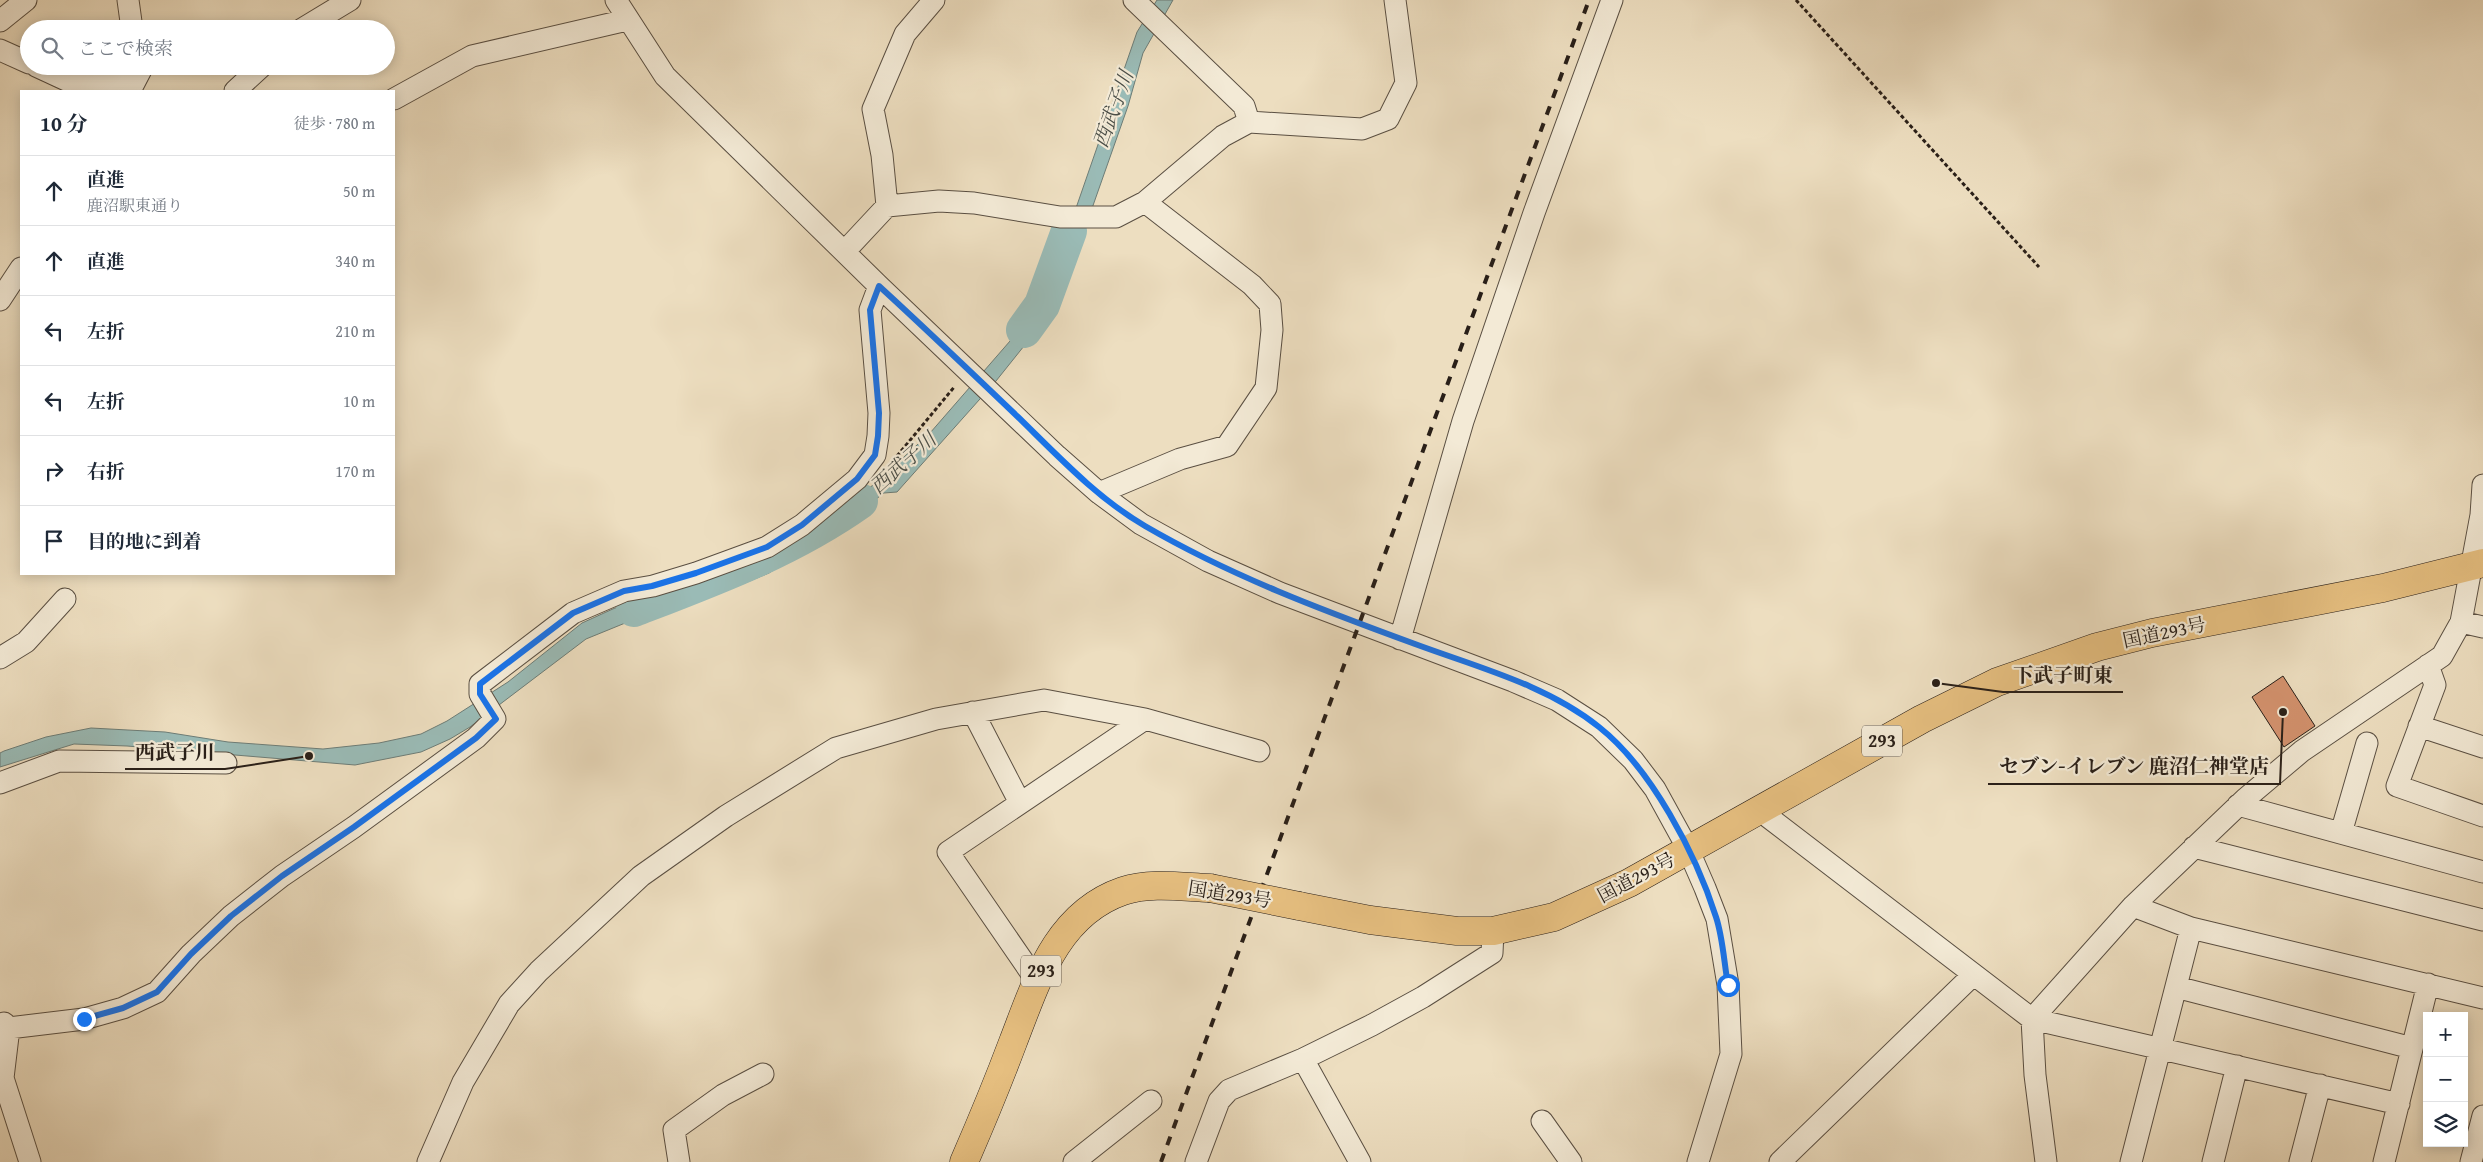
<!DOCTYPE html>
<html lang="ja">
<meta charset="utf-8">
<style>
:root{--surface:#fff;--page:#f6f6f7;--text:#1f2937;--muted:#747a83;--line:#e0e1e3}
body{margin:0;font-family:"Gentium Book Plus","Noto Serif JP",serif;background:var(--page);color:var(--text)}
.controls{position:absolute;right:15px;bottom:15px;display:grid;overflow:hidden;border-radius:0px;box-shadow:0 2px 12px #0003}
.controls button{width:45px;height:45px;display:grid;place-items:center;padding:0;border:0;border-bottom:1px solid var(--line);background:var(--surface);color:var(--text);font:25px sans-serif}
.stop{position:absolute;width:15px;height:15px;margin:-11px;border:4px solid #1a73e8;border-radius:50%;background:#fff}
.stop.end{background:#1a73e8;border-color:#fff;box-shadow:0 1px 5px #0008}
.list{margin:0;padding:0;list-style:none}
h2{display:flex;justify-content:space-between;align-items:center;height:65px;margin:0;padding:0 20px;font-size:21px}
h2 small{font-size:16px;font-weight:400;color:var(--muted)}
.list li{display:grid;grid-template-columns:32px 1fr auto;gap:15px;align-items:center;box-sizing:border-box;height:70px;padding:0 20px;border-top:1px solid var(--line)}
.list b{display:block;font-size:19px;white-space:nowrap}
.list p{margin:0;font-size:16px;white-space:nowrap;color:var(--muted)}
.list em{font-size:16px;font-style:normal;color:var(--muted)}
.icon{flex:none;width:28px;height:28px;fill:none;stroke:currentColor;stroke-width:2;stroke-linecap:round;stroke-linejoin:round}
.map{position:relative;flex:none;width:2483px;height:1162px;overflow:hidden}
.search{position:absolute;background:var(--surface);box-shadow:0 2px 12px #0003;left:20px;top:20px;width:375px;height:55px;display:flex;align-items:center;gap:12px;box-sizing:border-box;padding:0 18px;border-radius:28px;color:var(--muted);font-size:19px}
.panel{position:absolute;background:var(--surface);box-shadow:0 2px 12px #0003;left:20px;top:90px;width:375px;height:485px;border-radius:0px}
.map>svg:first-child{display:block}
</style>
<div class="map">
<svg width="2483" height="1162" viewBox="0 0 2483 1162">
<rect width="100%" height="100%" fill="#eddec0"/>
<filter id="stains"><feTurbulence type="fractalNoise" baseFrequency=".004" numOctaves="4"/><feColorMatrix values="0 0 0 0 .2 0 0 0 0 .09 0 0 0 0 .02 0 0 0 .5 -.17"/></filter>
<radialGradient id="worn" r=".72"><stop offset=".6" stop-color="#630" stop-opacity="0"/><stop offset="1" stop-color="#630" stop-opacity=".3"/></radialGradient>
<path fill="#9abbb6" stroke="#6d7d77" d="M1157,0H1173L1143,53L1128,106L1077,251L1036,331L996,381L897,492L884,493L833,532L769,573L723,592L684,599L586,639L470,727L450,739L421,752L355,765L127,746L74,744L0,767V753L4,751L46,737L91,728L165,732L228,742L323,749L379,743L421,734L447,721L508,682L582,623L615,608L701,585L745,570L810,535L878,481L930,433L1017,333L1049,286L1137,32Z"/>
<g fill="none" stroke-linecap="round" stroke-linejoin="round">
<path stroke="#9abbb6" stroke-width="36" d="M1024,330L1042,305L1069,231
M634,609C712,579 791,550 860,501"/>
</g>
<path fill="#d3916d" stroke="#291f18" d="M2283,676L2315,726L2284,747L2252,697Z"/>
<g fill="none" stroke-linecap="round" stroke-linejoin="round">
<defs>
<path id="minor" d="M128,0L132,29
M616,0L665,76L879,286L1057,456L1099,493L1141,524L1208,561L1280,593L1513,681L1557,700L1599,727L1633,760L1655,789L1688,849L1705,888L1717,919L1728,985L1731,1054L1698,1162
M1134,0L1244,106L1249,122L1362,129L1388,119L1406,83L1395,0
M0,21L26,0
M302,29L350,0
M0,50L29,63
M36,66L77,85H117L125,66
M130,91L143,66
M235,91L262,66
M394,99L472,56L627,20
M887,206L882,155L873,109L905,34L934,0
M845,251L887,206L939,201L974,203L1060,217H1116L1145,202L1223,136L1249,122
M0,300L21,268
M1099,493L1180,459L1227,446L1266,388L1272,330L1270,304L1252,285L1145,202
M2461,622L2483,627
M1400,639L1463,421L1534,213L1612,0
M0,658L26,642L65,599
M2428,665L2435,685L2397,786L2483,816
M973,712L1020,803
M2419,726L2483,747
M0,783L59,761L226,763
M2238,805L2483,872
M1759,810L2032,1019L2399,1104
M2341,833L2367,743
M2194,847L2483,920
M2133,906L2191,928L2483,998
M1036,980L948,852L1145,719
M2176,987L2412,1048
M4,1023L9,1028L3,1078L30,1162
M0,1036L9,1028L84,1019L123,1008L157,992L191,954L231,916L282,876L354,827L476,738L495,719L480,694V684L573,613L624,591L653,586L696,573L767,547L802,525L857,479L875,455L878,436L879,413L870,310L879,286
M1303,1059L1360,1162
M1542,1121L1571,1162
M428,1162L463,1082L509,1004L539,971L641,876L726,816L836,748L936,719L1044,700L1145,719L1259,751
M679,1162L674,1130L723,1095L763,1074
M1074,1162L1151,1101
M1196,1162L1219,1101L1229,1090L1303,1059L1372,1025L1423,997L1492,953L1493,931
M1780,1162L1972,976
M2046,1162L2035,1075L2032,1019L2133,906L2245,799L2302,751L2442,656L2461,622L2481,515L2483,485
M2131,1162L2191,928
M2213,1162L2237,1066
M2300,1162L2320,1085
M2384,1162L2428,984
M2471,1162L2483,1116"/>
<path id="highway" d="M1299,906L1370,920L1457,931H1493L1554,917L1629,883L1922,719L1997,682L2097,647L2152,633L2383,588L2483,563
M964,1162C981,1123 998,1082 1013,1042C1036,983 1056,914 1123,891C1151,882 1182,887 1210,888"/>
</defs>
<use href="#minor" stroke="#5a4f42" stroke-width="23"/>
<use href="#highway" stroke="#291f18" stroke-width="29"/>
<path stroke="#291f18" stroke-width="3" stroke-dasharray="4 2.5" stroke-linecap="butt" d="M1796,0L2039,267
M897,456L955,386"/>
<use href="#minor" stroke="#f3ead6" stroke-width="21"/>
<use href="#highway" stroke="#e6bf80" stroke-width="28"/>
<path stroke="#291f18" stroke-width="4" stroke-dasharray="9 9" stroke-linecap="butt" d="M1161,1162L1589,0"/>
<defs>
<path id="highway-bridge" d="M1210,888L1299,906"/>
</defs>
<use href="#highway-bridge" stroke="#291f18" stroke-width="29" stroke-linecap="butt"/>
<use href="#highway-bridge" stroke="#e6bf80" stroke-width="28"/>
</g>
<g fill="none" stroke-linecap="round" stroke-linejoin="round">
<path stroke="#1a73e8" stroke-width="6" d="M84,1019L123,1008L157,992L191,954L231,916L282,876L354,827L476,738L496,719L480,694V684L573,613L624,591L652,586L696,573L767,547L802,525L857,479L875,455L878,436L879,413L870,310L879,286C926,329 972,373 1018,417C1057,455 1097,498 1145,526C1231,576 1322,610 1415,644C1477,667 1547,685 1599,727C1651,768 1696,854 1716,917C1723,938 1724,963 1728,985"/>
</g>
<g text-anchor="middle" stroke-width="4.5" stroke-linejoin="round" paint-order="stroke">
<g fill="#f3ead6" stroke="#665c51" stroke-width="1">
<rect x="1862" y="725.5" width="40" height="31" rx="4"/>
<rect x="1021" y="955.5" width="40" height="31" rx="4"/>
</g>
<g font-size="18" font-weight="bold" fill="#291f18">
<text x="1882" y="747">293</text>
<text x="1041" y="977">293</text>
</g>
<g font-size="19" fill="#291f18" stroke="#f3ead6">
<text transform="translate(2164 632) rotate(-12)" y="7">国道293号</text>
<text transform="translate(1636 877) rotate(-28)" y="7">国道293号</text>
<text transform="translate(1230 894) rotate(9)" y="7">国道293号</text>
</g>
<g font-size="20" font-style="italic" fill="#4b4e47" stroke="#f3ead6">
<text transform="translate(1113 109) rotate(-70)" y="7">西武子川</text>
<text transform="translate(903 463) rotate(-42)" y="7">西武子川</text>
</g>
</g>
<path fill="none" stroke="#291f18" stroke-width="2" d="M1936 683L2003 692H2123M309 756L225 769H125M2283 712L2280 784H1988"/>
<g fill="#291f18" stroke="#f3ead6" stroke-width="2">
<circle cx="1936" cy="683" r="5"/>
<circle cx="309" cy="756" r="5"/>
<circle cx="2283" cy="712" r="5"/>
</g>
<g font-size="20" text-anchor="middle" font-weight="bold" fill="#291f18" stroke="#f3ead6" stroke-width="4.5" stroke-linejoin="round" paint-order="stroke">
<text x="2063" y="682">下武子町東</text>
<text x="175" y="759">西武子川</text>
<text x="2134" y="773">セブン-イレブン 鹿沼仁神堂店</text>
</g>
<rect width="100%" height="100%" filter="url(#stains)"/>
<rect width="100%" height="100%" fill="url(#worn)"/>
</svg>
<div class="controls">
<button>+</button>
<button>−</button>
<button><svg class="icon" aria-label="layers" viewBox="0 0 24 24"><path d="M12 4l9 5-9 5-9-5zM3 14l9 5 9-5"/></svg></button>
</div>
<div class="stop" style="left:1728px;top:985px"></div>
<div class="stop end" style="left:84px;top:1019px"></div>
<div class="search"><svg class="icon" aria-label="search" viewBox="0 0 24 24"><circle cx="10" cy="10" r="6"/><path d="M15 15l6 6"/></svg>ここで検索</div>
<section class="panel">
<h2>10 分<small>徒歩 · 780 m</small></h2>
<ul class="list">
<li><svg class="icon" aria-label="ahead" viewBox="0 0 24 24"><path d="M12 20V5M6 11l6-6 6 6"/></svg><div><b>直進</b><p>鹿沼駅東通り</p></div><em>50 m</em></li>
<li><svg class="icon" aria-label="ahead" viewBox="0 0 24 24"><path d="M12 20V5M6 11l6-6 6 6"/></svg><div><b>直進</b></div><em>340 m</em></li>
<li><svg class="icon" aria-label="left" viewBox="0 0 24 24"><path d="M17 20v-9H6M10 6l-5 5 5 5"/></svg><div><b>左折</b></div><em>210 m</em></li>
<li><svg class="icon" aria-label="left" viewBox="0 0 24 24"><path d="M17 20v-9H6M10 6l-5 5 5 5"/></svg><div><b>左折</b></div><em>10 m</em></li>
<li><svg class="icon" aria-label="right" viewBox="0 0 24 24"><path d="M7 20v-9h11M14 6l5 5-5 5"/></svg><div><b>右折</b></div><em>170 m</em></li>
<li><svg class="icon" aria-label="arrive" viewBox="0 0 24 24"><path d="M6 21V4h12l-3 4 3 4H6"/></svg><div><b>目的地に到着</b></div></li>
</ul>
</section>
</div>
